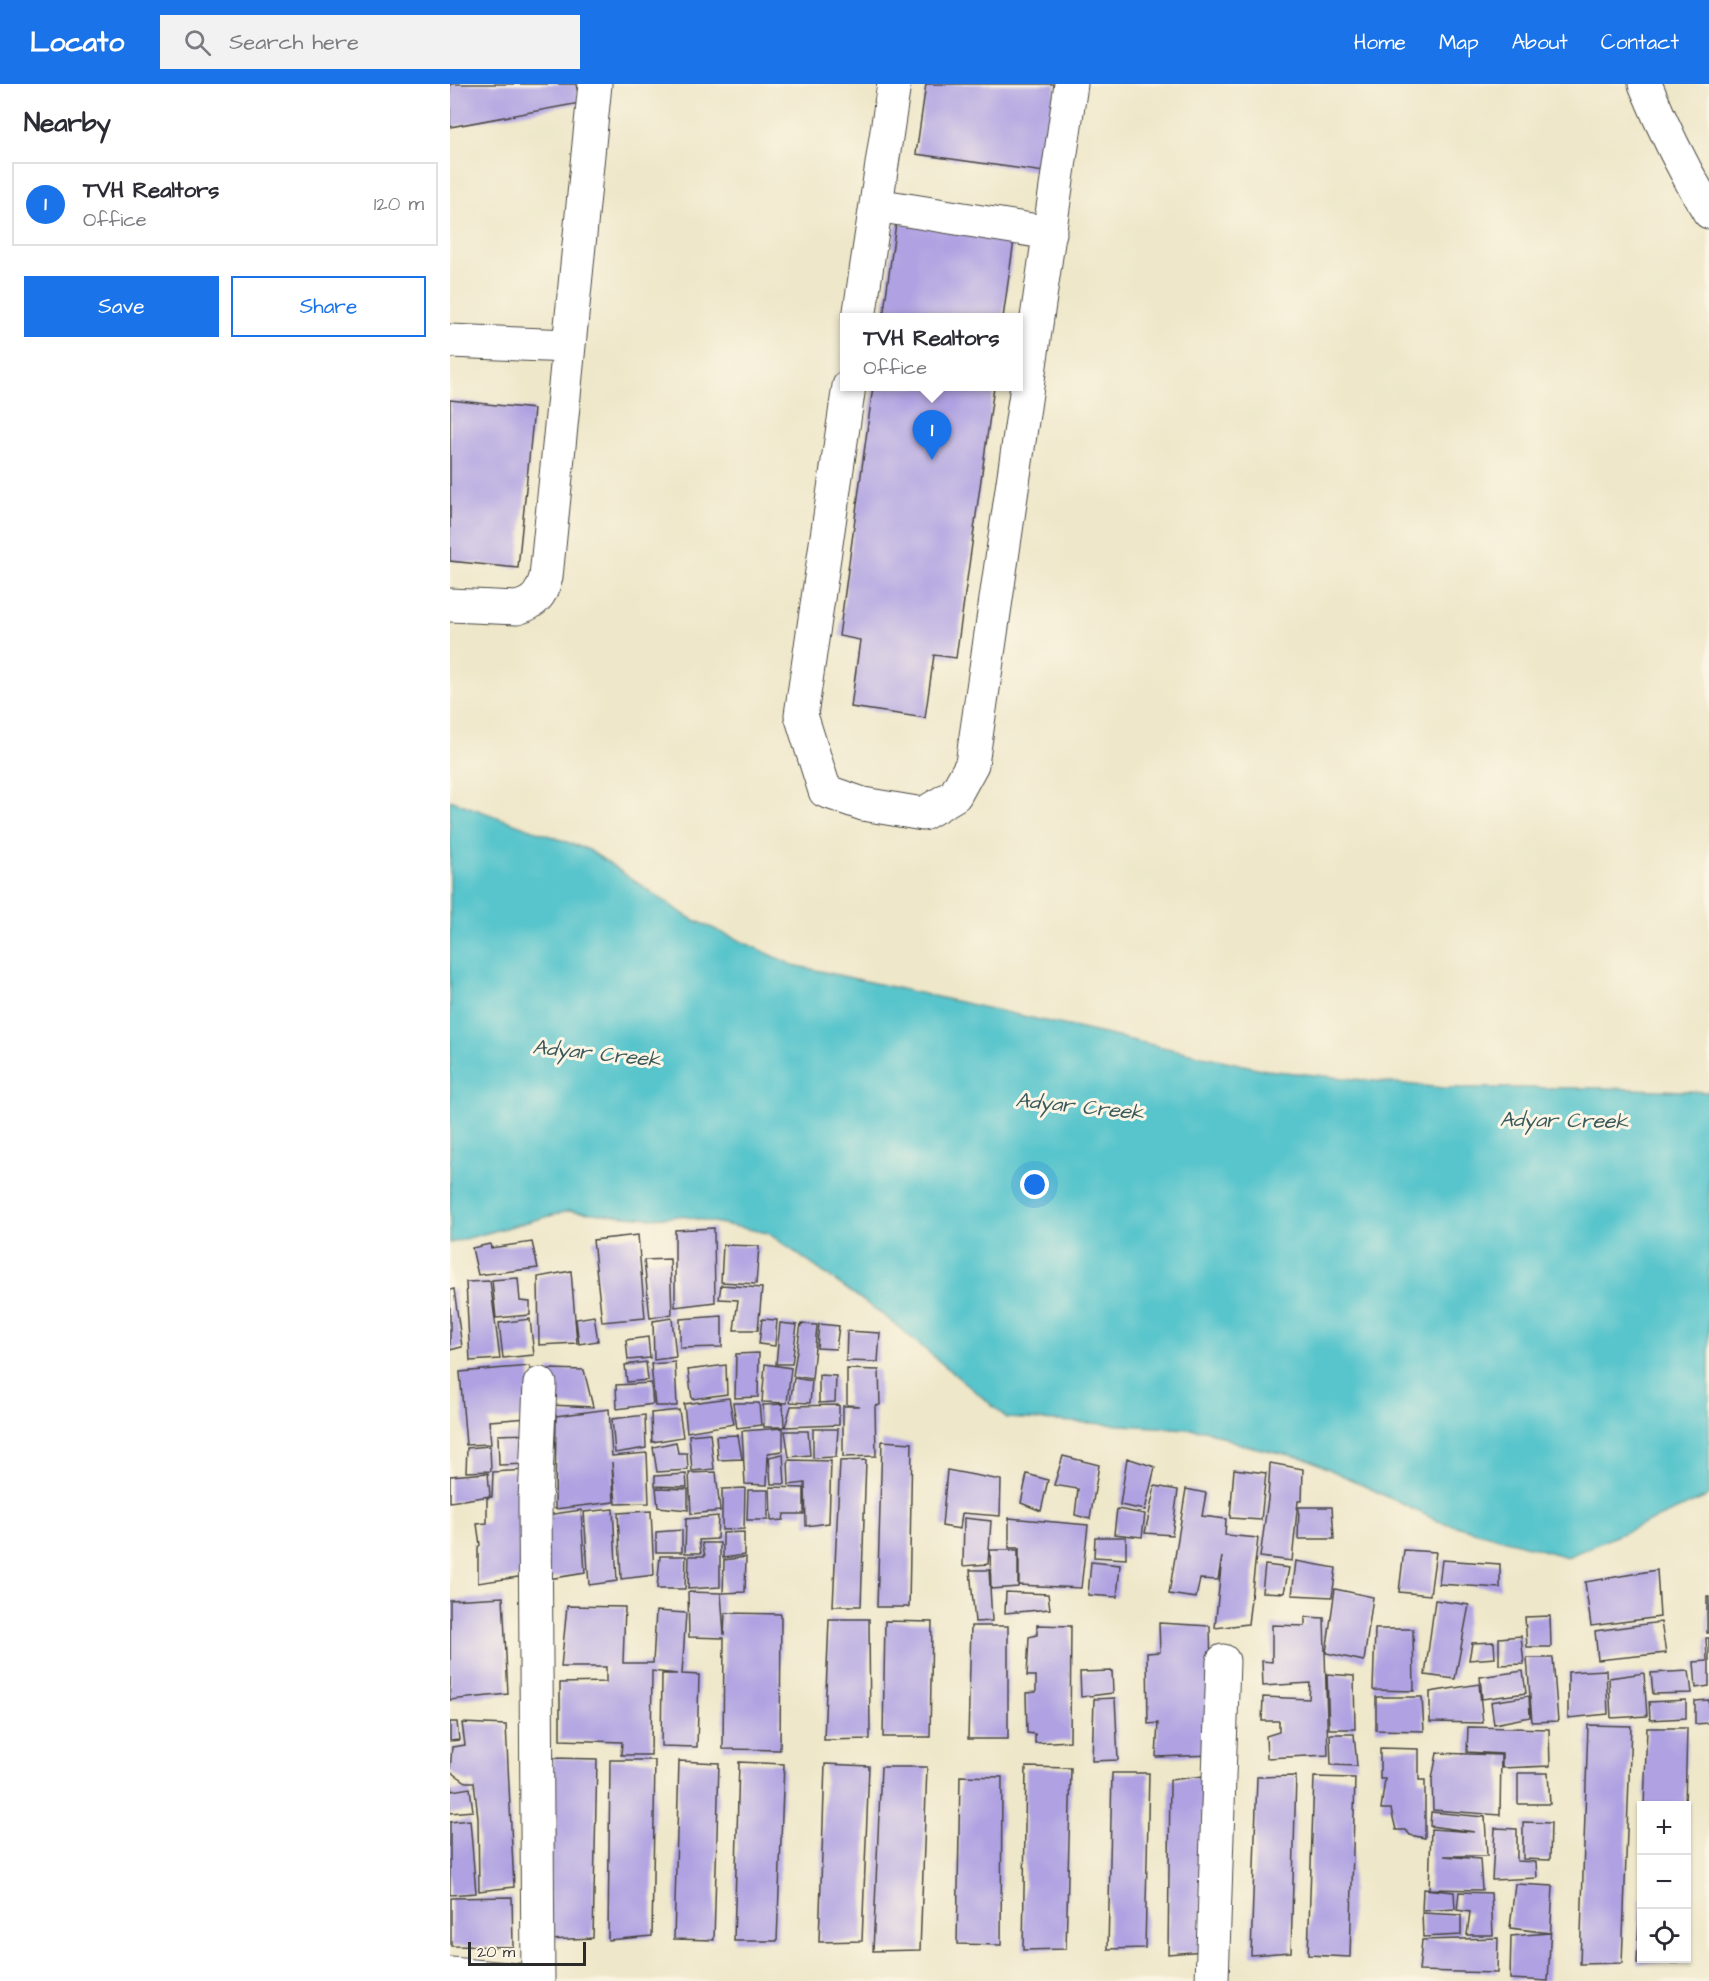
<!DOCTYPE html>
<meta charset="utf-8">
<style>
:root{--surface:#fff;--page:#f2f2f3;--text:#2b2b33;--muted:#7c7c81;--line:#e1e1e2;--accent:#1a73e8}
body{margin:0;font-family:"Architects Daughter",sans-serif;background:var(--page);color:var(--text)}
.controls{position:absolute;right:18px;bottom:18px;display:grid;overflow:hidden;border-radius:0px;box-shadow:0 2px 4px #0004}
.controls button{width:54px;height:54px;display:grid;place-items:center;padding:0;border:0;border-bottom:2px solid var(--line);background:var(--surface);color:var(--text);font:30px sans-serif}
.scale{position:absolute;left:18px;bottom:15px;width:118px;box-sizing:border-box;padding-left:6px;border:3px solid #2b2b2b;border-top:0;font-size:16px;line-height:21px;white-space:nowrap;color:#2b2b2b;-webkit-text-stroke:4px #fcf5e5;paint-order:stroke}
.you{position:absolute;left:585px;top:1101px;width:21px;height:21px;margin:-15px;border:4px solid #fff;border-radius:50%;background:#1a73e8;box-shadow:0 0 0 9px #1a73e833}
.badge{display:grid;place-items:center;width:39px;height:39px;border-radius:50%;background:var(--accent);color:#fff;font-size:20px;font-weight:700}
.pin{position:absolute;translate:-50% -50px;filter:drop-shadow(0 2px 3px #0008)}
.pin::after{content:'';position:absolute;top:32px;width:21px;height:18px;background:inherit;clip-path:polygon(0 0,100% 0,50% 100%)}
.popup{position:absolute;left:390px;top:229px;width:183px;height:78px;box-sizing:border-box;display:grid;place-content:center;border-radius:0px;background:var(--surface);filter:drop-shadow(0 2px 4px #0005);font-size:20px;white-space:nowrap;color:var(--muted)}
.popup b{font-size:22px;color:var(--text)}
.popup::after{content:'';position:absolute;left:50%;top:100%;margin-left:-12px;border:12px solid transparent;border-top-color:var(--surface)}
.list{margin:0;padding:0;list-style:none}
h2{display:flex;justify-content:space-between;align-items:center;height:78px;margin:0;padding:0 24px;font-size:26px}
h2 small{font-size:20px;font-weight:400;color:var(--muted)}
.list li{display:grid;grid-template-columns:39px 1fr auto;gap:18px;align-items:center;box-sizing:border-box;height:84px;margin:0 12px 12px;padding:0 12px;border:2px solid var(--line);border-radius:0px}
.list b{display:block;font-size:22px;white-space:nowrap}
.list p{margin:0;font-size:20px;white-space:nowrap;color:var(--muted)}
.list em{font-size:20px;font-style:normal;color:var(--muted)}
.actions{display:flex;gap:12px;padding:18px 24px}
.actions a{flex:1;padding:14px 0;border:2px solid var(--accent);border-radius:0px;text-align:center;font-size:21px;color:var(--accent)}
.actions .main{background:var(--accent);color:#fff}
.icon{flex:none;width:33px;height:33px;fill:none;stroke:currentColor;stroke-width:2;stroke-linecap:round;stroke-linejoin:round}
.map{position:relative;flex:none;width:1259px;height:1897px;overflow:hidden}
header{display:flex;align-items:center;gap:36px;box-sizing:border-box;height:84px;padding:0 30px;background:var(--accent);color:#fff}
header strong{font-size:28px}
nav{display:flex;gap:33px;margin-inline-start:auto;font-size:21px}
.search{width:420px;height:54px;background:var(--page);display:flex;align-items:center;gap:15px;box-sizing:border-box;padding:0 21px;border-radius:0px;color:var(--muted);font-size:22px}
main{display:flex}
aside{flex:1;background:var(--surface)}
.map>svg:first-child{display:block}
</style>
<header>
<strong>Locato</strong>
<div class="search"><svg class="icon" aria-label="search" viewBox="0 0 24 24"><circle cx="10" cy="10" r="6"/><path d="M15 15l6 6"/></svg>Search here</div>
<nav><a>Home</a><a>Map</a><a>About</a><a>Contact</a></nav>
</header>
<main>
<aside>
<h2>Nearby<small></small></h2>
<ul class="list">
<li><span class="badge">1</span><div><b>TVH Realtors</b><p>Office</p></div><em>120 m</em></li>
</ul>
<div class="actions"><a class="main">Save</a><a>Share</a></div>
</aside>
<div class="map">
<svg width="1259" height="1897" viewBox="0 0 1259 1897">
<rect width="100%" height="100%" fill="#fcf5e5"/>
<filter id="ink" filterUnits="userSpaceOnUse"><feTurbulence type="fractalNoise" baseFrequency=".0167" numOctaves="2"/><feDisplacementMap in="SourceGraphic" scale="12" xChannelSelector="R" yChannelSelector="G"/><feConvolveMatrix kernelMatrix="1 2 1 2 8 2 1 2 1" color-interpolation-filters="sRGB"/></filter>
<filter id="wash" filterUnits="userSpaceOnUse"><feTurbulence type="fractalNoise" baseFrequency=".008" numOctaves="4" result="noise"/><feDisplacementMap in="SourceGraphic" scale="24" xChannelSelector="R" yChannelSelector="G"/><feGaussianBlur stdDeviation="1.35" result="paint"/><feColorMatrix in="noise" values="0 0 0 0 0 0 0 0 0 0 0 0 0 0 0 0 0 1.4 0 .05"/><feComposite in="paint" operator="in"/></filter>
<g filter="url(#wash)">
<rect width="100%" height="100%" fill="#eee7c9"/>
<path fill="#58c5cc" stroke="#42787c" stroke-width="1.5" d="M0,716L139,766L238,833L343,881L816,986L993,1004H1155L1259,1008V1412L1117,1473L988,1437L858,1375L793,1361L755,1346L557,1334L440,1236L318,1149L232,1132L200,1134L118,1127L0,1159Z"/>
<g id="blocks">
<path fill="#afa1e2" d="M0,0H126L130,19L0,43Z
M476,0H606L594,88L466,70Z
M446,139L564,156L553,234H433Z
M423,303H544L506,574L484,571L475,634L401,623L410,556L389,552Z
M0,316L84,325L68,484L0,477Z
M264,1144L265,1218L225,1223V1146Z
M188,1151L195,1234L152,1238L143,1156Z
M82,1158L88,1184L28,1191L22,1164L40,1160L41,1164Z
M273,1161L309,1162L306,1200L271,1198Z
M220,1175L222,1230L200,1234L194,1176Z
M121,1187L127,1259L89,1261L88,1193Z
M68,1194L70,1217L80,1218V1231L46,1234L42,1196Z
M40,1197L50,1275L20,1277L16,1198Z
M271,1201L312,1204L308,1246H284L288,1216L269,1215Z
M4,1205L12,1263L0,1266V1206Z
M144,1232L148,1257L129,1260L126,1235Z
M272,1232V1263L230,1264V1235Z
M222,1234L226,1273L204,1276L203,1237Z
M80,1235L84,1271L53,1274L49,1239Z
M312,1235L327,1236L325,1262L309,1260Z
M330,1239L347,1241L342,1280H326Z
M351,1240L367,1241L362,1295L343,1292Z
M369,1240L389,1242L386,1265L367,1264Z
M397,1247L430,1249L428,1278L396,1277Z
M198,1253L200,1274L178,1276L176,1256Z
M309,1269L308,1313L285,1314L286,1270Z
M196,1278L198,1296L177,1298L175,1281Z
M225,1278L227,1322H205L201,1280Z
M315,1280L341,1284L337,1319L312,1318Z
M276,1281L277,1310L242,1315L238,1286Z
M80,1282L81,1311L79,1334L39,1337L41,1360L16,1361L10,1288Z
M99,1285L134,1286L143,1323L100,1321Z
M397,1285L429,1286L430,1321L425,1322L426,1372L393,1373V1322H410L397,1321Z
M369,1291L386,1292L385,1318L369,1319Z
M344,1294L362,1297L360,1319L340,1318Z
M201,1299L203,1320L167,1325L166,1301Z
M279,1314L284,1340L237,1348L234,1320Z
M283,1319H309L311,1341L287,1344Z
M333,1320L334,1343H314L313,1321Z
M389,1321V1341L335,1343L341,1322Z
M159,1325L162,1372L197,1369L199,1419L166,1420L162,1378L164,1418L105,1425L106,1332Z
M229,1326L233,1353L202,1358L201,1329Z
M195,1331L196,1364L165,1369L162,1335Z
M333,1344V1367L318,1369L317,1401L295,1400L292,1347Z
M363,1345H388L386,1373L363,1374Z
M335,1347H358L360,1371L339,1373Z
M260,1349L264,1385L242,1387L239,1351Z
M76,1350L78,1380L49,1381L48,1351Z
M288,1351L292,1375L268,1376L266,1352Z
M432,1357L462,1359L459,1523H427Z
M226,1358L228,1369H237L238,1386L207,1388L203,1363Z
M40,1362L41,1387L16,1388L17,1364Z
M333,1370L335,1400H321L319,1373Z
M613,1372L649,1381L640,1435L625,1431L628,1405L604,1401Z
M677,1374L705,1383L695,1426L670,1421Z
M338,1376L381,1377L379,1439L356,1442L355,1399L339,1401Z
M416,1376L411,1522H383L390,1377Z
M820,1379L853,1385L852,1417H848L842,1477L810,1473L818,1415Z
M784,1385L816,1389L811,1436L780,1434Z
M77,1386L75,1492L28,1499V1463L30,1461L27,1440L37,1439V1414L42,1413L43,1388Z
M497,1386L551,1396L550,1432L512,1429L510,1445L492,1442Z
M266,1388L270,1427L241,1430L239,1389Z
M38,1389L40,1412L0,1418V1392Z
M236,1390L237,1403L205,1402V1392Z
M577,1390L598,1396L591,1427L571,1419Z
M705,1402L728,1406L722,1451L695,1449Z
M320,1403L354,1404V1430H334L333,1436L321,1437Z
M206,1404L238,1405V1426L208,1423Z
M295,1404L294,1445L272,1446V1405Z
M736,1405L756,1409L752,1432L776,1435L775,1451L808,1454L798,1540L765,1544L772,1473L768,1496L750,1495L746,1514L719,1510Z
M298,1406H318V1436H297Z
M849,1423H882L884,1455H848Z
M163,1425L167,1497L139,1501L134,1428Z
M667,1425L695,1430L692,1453L664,1450Z
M131,1426L135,1489L92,1496L90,1432Z
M201,1427L204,1491L171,1495L168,1429Z
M268,1432L267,1455L249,1456L251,1469H235L236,1435Z
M514,1434L541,1437L538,1480L513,1482Z
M559,1434L638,1441L631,1504L569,1501V1464H559Z
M232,1446V1468H206V1448Z
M294,1448V1471L273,1474V1449Z
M645,1453H676V1475L644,1473Z
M252,1459H270V1503L238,1505L239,1472H255Z
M540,1466H568V1503L541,1505Z
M954,1466L986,1468L980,1511L949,1508Z
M210,1472H236L235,1505H207Z
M296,1473L295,1508L273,1509L274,1476Z
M992,1476L1050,1480V1504L989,1500Z
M846,1477L886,1484L882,1513L842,1511Z
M641,1478L670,1481L667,1513L638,1511Z
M815,1481L839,1484L834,1509L812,1508Z
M520,1486H539L542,1537L525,1538Z
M1207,1486L1210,1533L1141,1542L1135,1498Z
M885,1505L923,1513L914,1577L876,1569Z
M238,1508L271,1509L274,1551L275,1529L331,1530L330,1666L273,1665L274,1554L239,1553Z
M556,1508L598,1510L600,1525L555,1529Z
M53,1513L58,1610L0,1616V1516Z
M1257,1513H1259V1549H1257Z
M985,1516L1019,1521L1005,1595L975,1591Z
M117,1522L175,1523L173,1579H203L206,1527L236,1529L232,1590L249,1591L247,1663L211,1662L212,1590H227L202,1587L201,1671H171L172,1658L110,1656V1599L156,1598V1583H111Z
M1100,1532L1101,1563H1077L1075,1533Z
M855,1533L874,1534L878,1671L817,1674L816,1652L829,1648V1637H812L813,1613L859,1615L860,1599L813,1602L812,1577L822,1578V1541L855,1542Z
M379,1535H419L420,1655L374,1656Z
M435,1537L482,1538L480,1653H433Z
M1211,1538L1216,1569L1148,1576L1145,1547Z
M709,1539L760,1542L763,1671L706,1673L708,1639L698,1640L697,1569L710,1568Z
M587,1541L621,1542L620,1657L585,1659V1650L577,1649L576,1609L586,1608V1592H577L579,1553L587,1551Z
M521,1542H558V1655H518Z
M925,1545H963L964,1607L923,1606Z
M1071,1552L1074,1580L1049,1581V1554Z
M1256,1554H1259V1602L1246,1604L1244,1578L1257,1577Z
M1044,1558L1045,1574L1019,1576L1022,1559Z
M1077,1574H1103L1108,1637L1082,1638Z
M1156,1586L1158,1630L1118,1634V1588Z
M662,1587L663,1609L631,1613L630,1588Z
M1073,1587L1076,1609L1032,1615L1030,1593Z
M1239,1587L1242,1609L1203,1610L1201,1589Z
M1194,1589L1197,1632L1161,1634L1159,1594Z
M877,1590L904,1592L905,1645H879Z
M1029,1600L1033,1639L980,1638V1608Z
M1079,1612L1080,1633L1044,1640L1041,1618Z
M926,1613H972L974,1647L926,1646Z
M665,1614L668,1676L642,1677L644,1615Z
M1236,1616V1634L1200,1636L1199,1618Z
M1259,1616V1639L1245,1640V1617Z
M0,1638H7L9,1656L0,1657Z
M12,1639L56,1641L64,1803L29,1807L28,1734L24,1698H16L0,1687L2,1663L15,1661Z
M1138,1641L1181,1642L1172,1879L1130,1880Z
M1018,1643L1099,1645L1100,1682L1052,1684V1670L1017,1668Z
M1197,1644H1237L1235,1722H1194Z
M880,1650H904L907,1682L881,1681Z
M930,1664L969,1665V1696H975V1754L960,1751L956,1746H946L941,1725H931L935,1695H930Z
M987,1669L1051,1671L1050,1731L983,1726L982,1695Z
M103,1674L147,1675L143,1854L98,1856Z
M160,1676H205L202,1852L158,1856Z
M229,1677L269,1679L264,1856L224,1855Z
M289,1678L334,1680L327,1857H284Z
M375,1680L419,1682L412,1857L369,1858Z
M431,1683H477L470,1866L423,1867Z
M576,1683L621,1684L616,1865L573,1866Z
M662,1689H699L695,1864L658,1865Z
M1068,1689H1098L1100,1720H1068Z
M510,1692L552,1693L551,1861L507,1860Z
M753,1692V1867L718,1870L720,1696Z
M846,1692L841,1868L801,1871L807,1693Z
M864,1693L905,1694L900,1873L858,1871Z
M0,1699L2,1707L20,1704L23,1727L0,1729Z
M981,1728L1035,1733L1037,1772H994L1030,1775L1032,1806L979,1805L981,1745L1025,1748L980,1742Z
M20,1736L26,1809L0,1811V1738Z
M1073,1738L1101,1739L1100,1776L1073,1775Z
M1045,1744L1067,1745V1777L1086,1778L1087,1794L1042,1796Z
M1065,1800L1103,1802L1098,1897L1060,1895L1061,1852L1100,1849L1060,1844Z
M973,1805L1004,1808L1005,1825L972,1827Z
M1009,1808L1041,1809L1043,1851H1017L1020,1828L1007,1826Z
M62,1813L63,1863L1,1862V1814Z
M1190,1813H1191V1875H1229V1879H1187Z
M972,1829L1011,1831V1851L973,1853Z
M1048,1854L1047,1889L969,1887L972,1856Z"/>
</g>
</g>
<g filter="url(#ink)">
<use href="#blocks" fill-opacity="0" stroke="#484743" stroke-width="1.5"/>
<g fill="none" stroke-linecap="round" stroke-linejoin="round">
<defs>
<path id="minor" d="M1195,0C1213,44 1234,87 1259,128
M426,121L600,149
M409,234L444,0
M0,257L119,262
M399,302L351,631L375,707L413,720L473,730L505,711L522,680L621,0
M0,521L67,524C85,519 91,511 96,493L145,0
M0,1890L79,1897
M88,1897L85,1417L90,1300
M762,1897L773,1577"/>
</defs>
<use href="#minor" stroke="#484743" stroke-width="35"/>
<use href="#minor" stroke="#fff" stroke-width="33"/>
</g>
</g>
<g text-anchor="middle" stroke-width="6" stroke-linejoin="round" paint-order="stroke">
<g font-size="21" font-style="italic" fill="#38595b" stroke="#fcf5e5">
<text transform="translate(147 969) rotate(6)" y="7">Adyar Creek</text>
<text transform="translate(630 1022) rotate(6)" y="7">Adyar Creek</text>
<text transform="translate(1114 1036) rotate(1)" y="7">Adyar Creek</text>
</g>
</g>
</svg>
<div class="controls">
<button>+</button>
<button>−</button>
<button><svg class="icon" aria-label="locate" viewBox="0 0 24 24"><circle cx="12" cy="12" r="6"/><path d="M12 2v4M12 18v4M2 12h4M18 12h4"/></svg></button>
</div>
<div class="scale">20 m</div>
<div class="you"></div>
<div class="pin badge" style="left:482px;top:376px">1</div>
<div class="popup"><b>TVH Realtors</b>Office</div>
</div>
</main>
